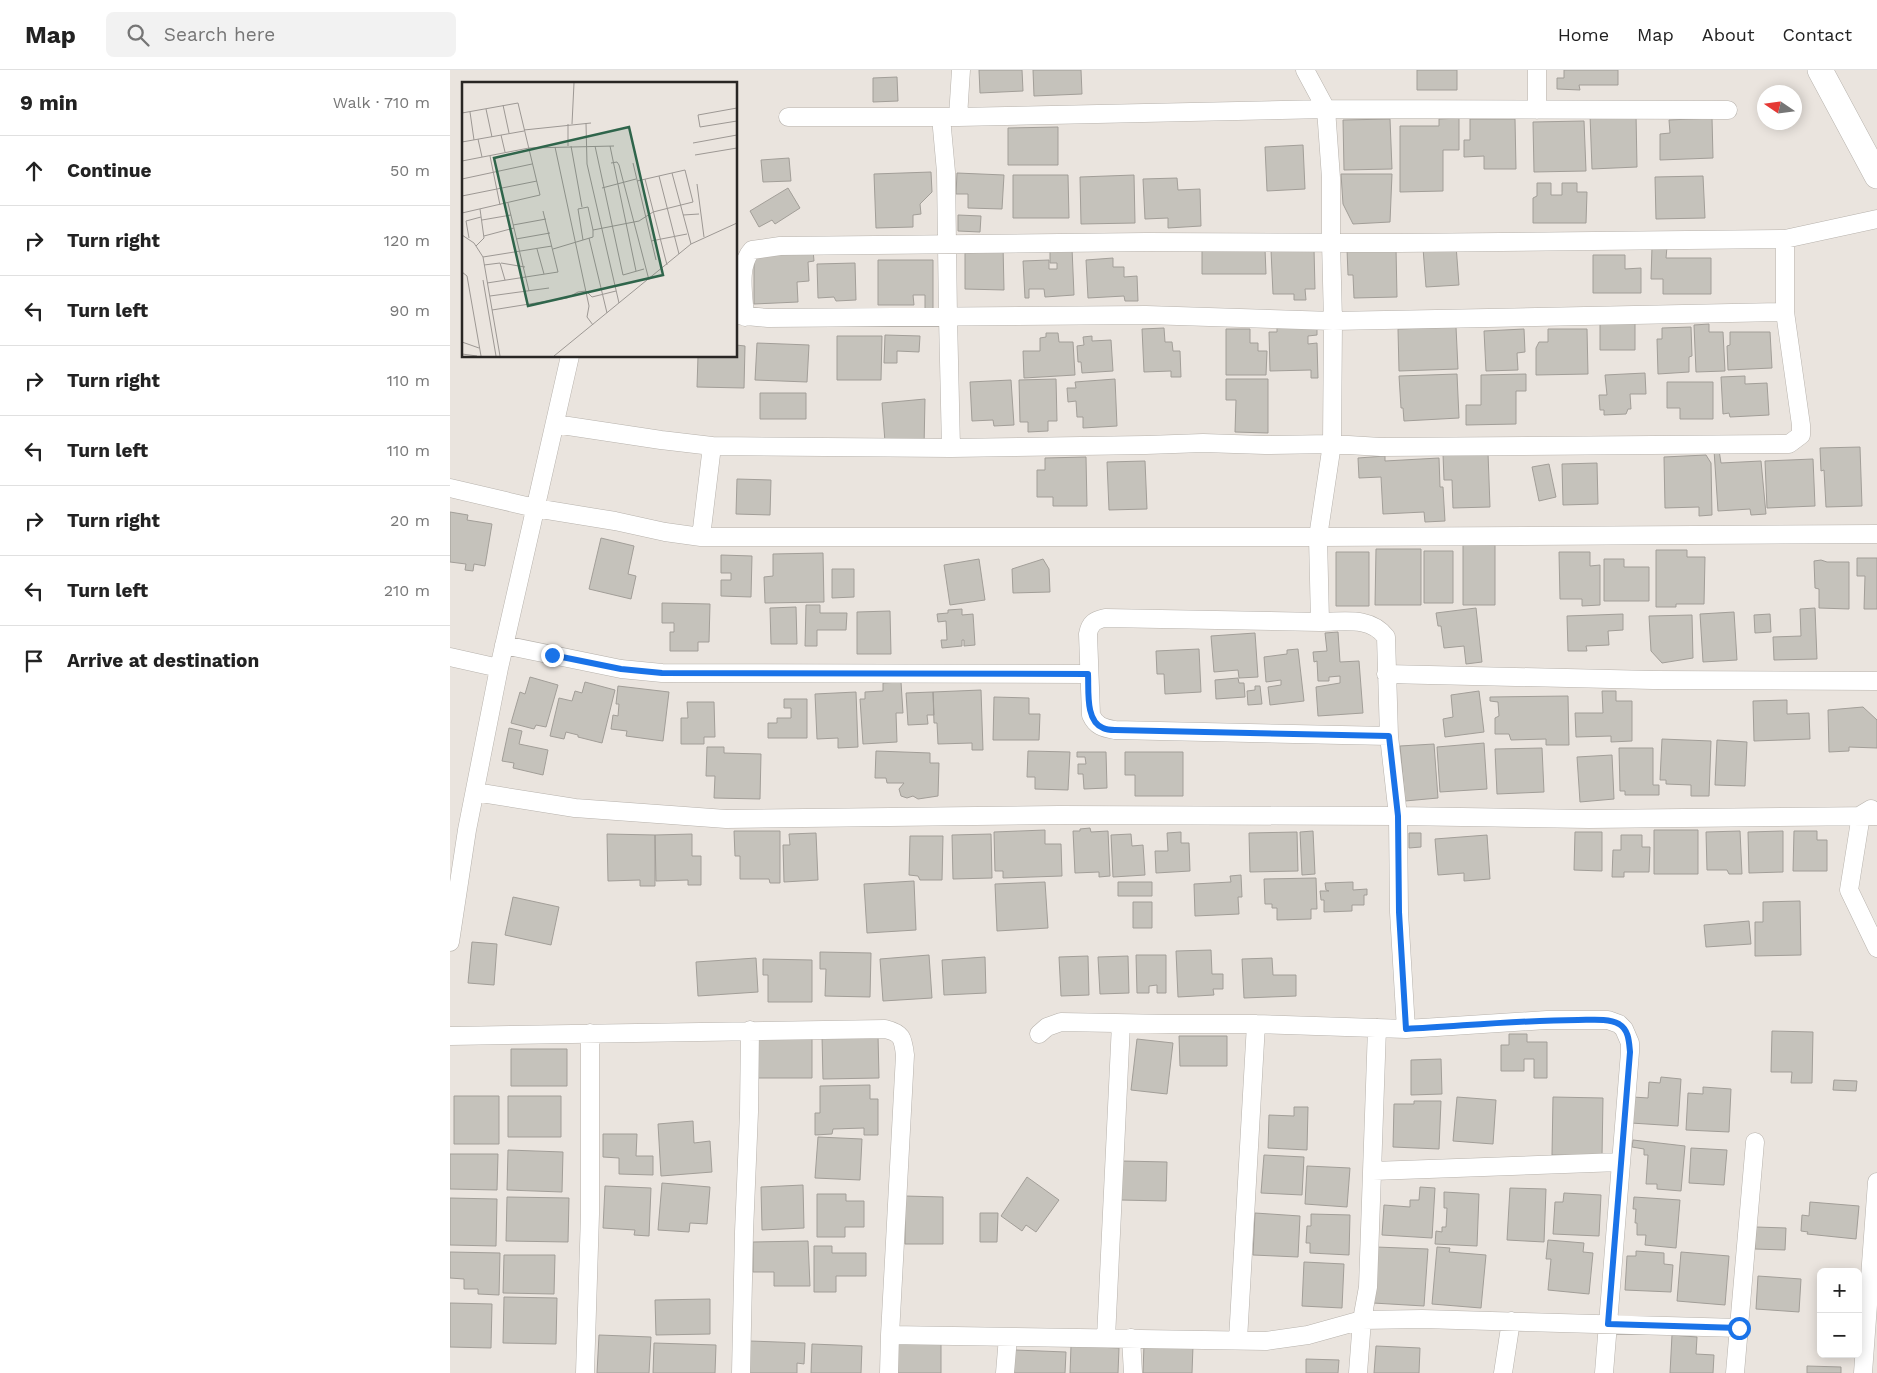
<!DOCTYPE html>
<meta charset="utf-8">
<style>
:root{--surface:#fff;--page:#f2f2f2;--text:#222;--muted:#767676;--line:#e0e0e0}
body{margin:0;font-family:"Work Sans",sans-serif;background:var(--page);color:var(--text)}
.controls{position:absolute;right:15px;bottom:15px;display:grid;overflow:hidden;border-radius:8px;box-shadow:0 2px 12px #0003}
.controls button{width:45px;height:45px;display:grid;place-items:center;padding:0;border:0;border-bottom:1px solid var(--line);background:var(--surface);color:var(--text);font:25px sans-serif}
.compass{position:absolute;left:1307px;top:15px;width:45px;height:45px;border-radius:50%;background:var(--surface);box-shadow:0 2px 12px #0003;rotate:283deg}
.stop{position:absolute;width:15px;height:15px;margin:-11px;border:4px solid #1a73e8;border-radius:50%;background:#fff}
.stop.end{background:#1a73e8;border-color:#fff;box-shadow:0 1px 5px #0008}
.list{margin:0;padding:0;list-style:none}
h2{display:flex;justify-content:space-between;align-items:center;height:65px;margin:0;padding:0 20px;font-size:21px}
h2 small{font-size:16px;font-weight:400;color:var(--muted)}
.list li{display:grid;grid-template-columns:32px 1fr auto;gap:15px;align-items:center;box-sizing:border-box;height:70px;padding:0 20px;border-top:1px solid var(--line)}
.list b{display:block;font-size:19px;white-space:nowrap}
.list em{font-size:16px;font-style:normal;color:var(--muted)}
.icon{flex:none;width:28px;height:28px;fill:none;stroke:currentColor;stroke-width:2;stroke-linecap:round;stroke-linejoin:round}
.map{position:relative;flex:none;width:1427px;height:1303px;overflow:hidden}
header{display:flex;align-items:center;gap:30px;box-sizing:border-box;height:70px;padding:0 25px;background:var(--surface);border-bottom:1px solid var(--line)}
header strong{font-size:24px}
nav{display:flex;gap:28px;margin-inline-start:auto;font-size:18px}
.search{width:350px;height:45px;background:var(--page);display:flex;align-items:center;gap:12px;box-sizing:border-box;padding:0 18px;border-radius:8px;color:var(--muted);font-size:19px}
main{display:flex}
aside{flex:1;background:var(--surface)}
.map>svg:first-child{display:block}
</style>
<header>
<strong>Map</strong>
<div class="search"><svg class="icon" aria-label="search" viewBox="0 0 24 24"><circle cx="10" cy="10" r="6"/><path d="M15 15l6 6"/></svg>Search here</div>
<nav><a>Home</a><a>Map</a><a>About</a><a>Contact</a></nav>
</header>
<main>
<aside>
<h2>9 min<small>Walk · 710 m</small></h2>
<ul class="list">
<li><svg class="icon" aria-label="ahead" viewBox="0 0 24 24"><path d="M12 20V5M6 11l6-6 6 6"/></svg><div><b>Continue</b></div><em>50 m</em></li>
<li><svg class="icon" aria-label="right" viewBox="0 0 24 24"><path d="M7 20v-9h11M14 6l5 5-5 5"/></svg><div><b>Turn right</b></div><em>120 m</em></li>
<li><svg class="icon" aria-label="left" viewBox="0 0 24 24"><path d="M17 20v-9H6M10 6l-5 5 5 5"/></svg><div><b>Turn left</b></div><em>90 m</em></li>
<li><svg class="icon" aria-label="right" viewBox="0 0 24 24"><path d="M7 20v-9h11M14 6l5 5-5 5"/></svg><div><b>Turn right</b></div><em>110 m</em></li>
<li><svg class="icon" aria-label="left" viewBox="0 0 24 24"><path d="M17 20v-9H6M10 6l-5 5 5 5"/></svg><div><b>Turn left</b></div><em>110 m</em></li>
<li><svg class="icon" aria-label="right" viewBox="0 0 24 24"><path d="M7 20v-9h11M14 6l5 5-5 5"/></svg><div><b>Turn right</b></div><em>20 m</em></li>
<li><svg class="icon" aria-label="left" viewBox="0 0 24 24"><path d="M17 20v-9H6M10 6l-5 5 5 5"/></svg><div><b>Turn left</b></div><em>210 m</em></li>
<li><svg class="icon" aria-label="arrive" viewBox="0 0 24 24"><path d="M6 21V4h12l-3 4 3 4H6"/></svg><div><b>Arrive at destination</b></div></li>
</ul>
</aside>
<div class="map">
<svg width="1427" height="1303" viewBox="0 0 1427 1303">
<rect width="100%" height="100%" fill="#eae4de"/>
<path fill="#c5c2bb" stroke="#a29e98" d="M529,0H572L573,21L530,23Z
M583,0H631L632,24L584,26Z
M967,0H1007V20H967Z
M1114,0H1168V15H1129L1130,20L1107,19V8H1114Z
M447,7L448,31L423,32V8Z
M1186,44L1187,97L1142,99L1140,45Z
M1009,48V80H993V121L950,122V56H989V49Z
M1262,48L1263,88L1210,90V64L1220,63L1219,50Z
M940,49L942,99L894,100L893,50Z
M1020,49H1065L1066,99H1034V86L1014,87V70H1020Z
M1134,51L1136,101L1084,102L1083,52Z
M608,57V95H558V58Z
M853,75L855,119L817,121L815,77Z
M339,88L341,111L313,112L311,90Z
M481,102L482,122L470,134L471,144L463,145V157L426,158L424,104Z
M507,103L554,105L552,139L518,138V124H506Z
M891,104H942L940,152L903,154L893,134Z
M563,105H618L619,148H563Z
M684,105L685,153L631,154L630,107Z
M1253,106L1255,148L1206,149L1205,107Z
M727,108L728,120L750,119L751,156L718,158V148L695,149L693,109Z
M1087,113H1101V125H1112V113H1127V122H1137L1136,153H1083V128L1087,126Z
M338,118L350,138L325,154L322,150L309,157L300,141Z
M508,145L531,146L530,162L508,161Z
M553,175L554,220L515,219V183L541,182L540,176Z
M1006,175L1009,215L976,217L973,178Z
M1202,177H1217L1216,188H1261V224H1213V209H1201Z
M622,178L624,225L595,227L594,219H579V228H575L573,191L599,190V199H607V193H600V179Z
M946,178L947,227L904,228L903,205H898L897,179Z
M815,179L816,204H752V180Z
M864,179L865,219H855L856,230H844V224H823L821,180Z
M363,180L364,191L358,192L359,211L347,212L348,232L304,234V185Z
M1143,185H1175V199L1191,198V223H1143Z
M663,188V197H674V207L687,206L688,231H675L674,226L638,228L636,190Z
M428,190H483V239H475V225H463L464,235H428Z
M405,193L406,230L386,231L384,227L368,228L367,194Z
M867,250V265L858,266V274L867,273L868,308H861V300L820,301L819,262H827V258L857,257Z
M1150,250H1185V280H1150Z
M1259,254V262H1273L1275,301L1246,302L1244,255Z
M1006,257L1008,299L949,301L948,259Z
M1241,257L1242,286L1239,287V302L1208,304L1207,269H1212V258Z
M714,258L715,272H722L723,281H730L731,307H721V301L694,302L692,259Z
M776,259H800V273H808V281H817L816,305H776Z
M1074,259L1075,282L1067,283L1068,300L1036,301L1034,261Z
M1098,259H1137L1138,304L1086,305V278L1089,272H1098Z
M1280,262H1320L1322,298L1278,300L1277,276L1280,275Z
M596,263H608L609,272H623L625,305L574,308L573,281H590V268L596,267Z
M435,265L470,266L469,282L447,281V293H434Z
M387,266H432L431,310H387Z
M642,266V271L661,270L663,301L632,303L631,292H628L627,276L634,275L633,267Z
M307,273L359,275L357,312L305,310Z
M286,275L295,276L294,318L247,317L248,286H286Z
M1195,303L1196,324H1180L1181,339H1178L1176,344L1154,345V340H1150L1149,325H1157L1155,305Z
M1007,304L1009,348L954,351L953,338H951L949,306Z
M1076,304V321H1066V354L1016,355V335H1031V305Z
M1295,306V314L1317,313L1319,345L1280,347L1279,343L1273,344L1271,307Z
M606,309L607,351H598V361L578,362V352H570L569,310Z
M665,309L667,356L633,358V347H627L626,331L618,332L617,318H626L625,312Z
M776,309H818V363L785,362L786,330H776Z
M561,310L564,355L544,356L543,350L522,351L520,312Z
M1217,312H1263V349H1230V338H1217Z
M310,323H356V349H310Z
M475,329L474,377L435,372L432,333Z
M1410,377L1412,436L1376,437L1374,400L1371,401L1370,378Z
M1264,380H1269L1271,393L1311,391L1316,444L1301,445L1300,439L1268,441Z
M1038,383L1040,437L1003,438L1002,410H994L993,384Z
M1256,385L1261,393L1262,445L1249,446V437L1215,438L1214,387Z
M935,386V391L989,388L990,417H993L995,451L975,452L974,442L933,444L931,407L909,408L908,388Z
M636,387L637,436H603V427H587V400H595V388Z
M1363,389L1365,436L1317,438L1315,391Z
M695,391L697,439L659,440L657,392Z
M1147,393L1148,434L1113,435L1112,394Z
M1099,394L1106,427L1089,431L1082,397Z
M287,409L321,410L320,445L286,444Z
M0,442L18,445L17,450L42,454L35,496L24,494L23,501L15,500L16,494L0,492Z
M151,468L184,476L178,504L186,506L181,529L139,519Z
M1013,475H1045V535H1013Z
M926,479H971V535H925Z
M1206,480H1237V487H1255L1254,534H1226V537H1206Z
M974,481H1003V533H974Z
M886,482H919V536H886Z
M1109,482H1140V496L1150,495V535L1132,536V529H1110Z
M373,483L374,532L315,533L314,507L323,506V484Z
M271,485L302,486L301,527L271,526V510H281V503H271Z
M1407,488H1427V539H1414L1415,506H1407Z
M529,489L535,530L500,535L494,495Z
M593,489L599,499L600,522L563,523L562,499Z
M1154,489H1174V497H1199V531H1154Z
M1371,490L1377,492H1399V539L1369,538V519L1365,518L1364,491Z
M382,499H404V527L382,528Z
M212,533L260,534L259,572H248V581H220V562H224V553H212Z
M356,535H370V543H397L396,560H367V576H355Z
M346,537L347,574H321L320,538Z
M1026,538L1032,592L1016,594L1014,576L994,578L991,556H988L986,543Z
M1365,538L1367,589L1324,590L1323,567L1351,566L1350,539Z
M512,539V545L523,544L525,575L514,576V570H512V576L492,578L491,570H497L496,551L488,552L487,544L498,543V540Z
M440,541L441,584H407V542Z
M1284,542L1287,590L1253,592L1250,544Z
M1173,544V560L1158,561L1159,575L1136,576L1137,581H1118L1117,546Z
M1320,544L1321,562L1305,563L1304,545Z
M1242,545L1243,588L1212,593L1201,581L1199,546Z
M888,562L890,592L909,591L913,643L868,646L866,617L890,613V606L879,607V611H868L867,591L864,592L863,582L877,581L875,563Z
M805,563L808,607L789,608L788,600L764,602L761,566Z
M749,579L751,622L715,624L714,604H707L706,581Z
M848,579L854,631L820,635L818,617L831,615V610L816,612L814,587L837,584V580Z
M80,607L108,615L96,657L86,655L84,659L61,653L70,622L75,624Z
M788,608L789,613H794L795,627L766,629L765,610Z
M135,612L165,620L152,673L128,667V665L116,662L114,669L100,666L109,628L122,631L125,621L132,623Z
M451,612L453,643H446L447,672L413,674L410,629H415V622L433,621V613Z
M168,616L219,622L213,671L176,666L177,661L161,659L163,645L168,646L169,634H166Z
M805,616H810L812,634L798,635L797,621L805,620Z
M531,620L533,680H522V673L488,674L487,653H484L483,622Z
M1029,621L1034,662L995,667L993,649L1003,647L1001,625Z
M1152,621H1166V631H1182V671L1161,672V666L1126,667L1125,643H1153Z
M406,622L408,677L388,678V668L367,669L365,624Z
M483,622L484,645H477L478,654L458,655L456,623Z
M1118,626L1119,675H1096V669L1061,670L1059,664H1045V648L1049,646L1048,632L1040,631V627Z
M544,627L579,628V644H590L589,670H543Z
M334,629H357V668H318V653H327V648H341V638H334Z
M1337,630V644L1359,643L1360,669L1304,671L1303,631Z
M237,632H264L265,667H254V674H231V648H238Z
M1413,637L1427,650V678L1399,677V681L1379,682L1378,640Z
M59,658L72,661L69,674L98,680L93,705L63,698L64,693L52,691Z
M1212,669L1261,671L1259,726H1241V715L1216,714V710H1210Z
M1267,670L1297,672L1295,716L1265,715Z
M1034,673L1037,719L990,722L987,677Z
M984,674L988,728L955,731L950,676Z
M257,677H274V683L311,684L310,729L264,728L265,706H256Z
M1092,678L1094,722L1047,724L1045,679Z
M1169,678H1203V715H1209V725H1175V721H1170Z
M426,681L480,683V693H489L488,726L468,729L463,726L457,728L451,726L449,719L454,713H437L436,708H425Z
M578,681L620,682L618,720L585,719V707H577Z
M627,682H656L657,718L634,719L633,704H628V694H636L635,687H627Z
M675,682H733V726H685V705H675Z
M1162,685L1164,729L1130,732L1127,687Z
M640,758L641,762L658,761L660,806L649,807V802L625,803L623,761H630V759Z
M595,760V774H611L612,806L553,808V801H545L544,762Z
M1204,760H1248V804H1204Z
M284,761H330V813H320L319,809H290V786H285Z
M863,761L865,804L852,805L850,762Z
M1290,761L1292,804H1279L1277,800H1257L1256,762Z
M1333,761V802L1299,803L1298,762Z
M1344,761H1367V770H1377V801H1343Z
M731,762V773H739L740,801L706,803L705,781H718L717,763Z
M847,762L848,801L800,802L799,763Z
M1125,762H1152V801L1124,800Z
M366,763L368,810L334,812L333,775H340L339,764Z
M959,763H971V777L959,778Z
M157,764L205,765V816H190V810L158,811Z
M242,764V786H251V815H238V810L206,811L205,765Z
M541,764L542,808L503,809L502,765Z
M681,764L682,776L693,775L695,805L663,807L661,765Z
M1037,765L1040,809L1014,811V803L988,805L985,769Z
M1171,765H1192V777H1200L1199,802H1174V807H1162L1163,780H1171Z
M460,766H493L492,810H470L468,806L459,805Z
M791,805L792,827H788L789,844L745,846L744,814L781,812L780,806Z
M866,808L867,839H861V849L827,850V838H822V834H815L814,809Z
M464,811L466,860L417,863L414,814Z
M595,812L598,858L547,861L545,814Z
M668,812H702V826H668Z
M903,812V820L917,819V825H914V835H902V841L874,842V830H871L870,821H879L876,820L875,813Z
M63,827L109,837L101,875L55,865Z
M1350,831L1351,885L1305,886V852H1313V832Z
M683,832H702V858H683Z
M1299,851L1301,874L1256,877L1254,855Z
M22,872L47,874L44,915L18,913Z
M761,880L762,904H773V919H763L764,925L728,927L726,881Z
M370,882L421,883L420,927L375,926L376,899H370Z
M479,885L482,928L433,931L430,889Z
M686,885H716V923H707V915L699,916V923H687Z
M638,886L639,925L611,926L609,887Z
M678,886L679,923L650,924L648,887Z
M535,887L536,923L494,925L492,890Z
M306,888L308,922L248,926L246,892Z
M822,888L823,905H846V926L794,928L792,889Z
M313,889L362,890V932H318V905H313Z
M1322,961L1363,962L1362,1013H1341L1342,1002H1321Z
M1059,964H1077V972H1097V1008H1084V989H1074V1001H1051V975H1059Z
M307,965H362V1008H307Z
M428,965L429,1008L373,1009L372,966Z
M729,966H777V996H730Z
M687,969L723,973L717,1024L681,1020Z
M61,979H117V1016H61Z
M991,989L992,1024L961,1025V990Z
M1211,1007L1231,1009L1228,1056L1181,1053L1183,1027L1198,1028L1199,1012L1210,1013Z
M1384,1010L1407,1011L1406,1021L1383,1020Z
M420,1015V1029H428V1065H414V1058L383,1059L382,1064L365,1065V1043H370V1016Z
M1253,1017L1281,1019L1279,1062L1236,1060L1238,1023L1253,1024Z
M4,1026H49V1074H4Z
M58,1026H111V1067H58Z
M1007,1027L1046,1030L1043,1074L1003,1071Z
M1103,1027L1153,1028L1152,1086L1102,1085Z
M964,1031H991L989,1079L943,1077L944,1034H964Z
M844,1037H858L857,1080L818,1078L819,1045L844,1046Z
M243,1051L244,1073L260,1071L262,1102L211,1106L208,1054Z
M153,1064H187L186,1086H203V1105L169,1104V1088L153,1087Z
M368,1067L412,1069L410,1110L365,1108Z
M1183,1070L1235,1076L1231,1121L1207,1119V1114H1196L1198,1085H1194V1079L1182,1077Z
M1241,1078L1277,1080L1274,1115L1239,1113Z
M58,1080L113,1082L112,1122L57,1120Z
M0,1084H48L47,1120L0,1119Z
M814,1085L854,1087L852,1125L811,1123Z
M672,1091L717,1092L716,1131L671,1130Z
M857,1096L900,1098L897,1137L855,1134Z
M577,1107L609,1130L586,1162L576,1155L572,1161L551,1146Z
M212,1113L260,1117L257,1154L240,1153L239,1162L208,1160Z
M353,1115L354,1158L312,1160L311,1117Z
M155,1116L201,1118L199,1166L184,1165L185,1160L153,1158Z
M970,1117L985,1118L982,1168L932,1165L934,1135L960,1137V1130H969Z
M1060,1118L1096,1119L1094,1172L1057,1170Z
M994,1122L1029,1124L1027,1176L985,1174L986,1161L992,1162V1157H996L997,1138H994Z
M1114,1123L1151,1125L1149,1166L1103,1164L1105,1132H1113Z
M367,1124H396V1131H414V1157H395V1167H367Z
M455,1126L493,1127V1174H455Z
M57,1127L119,1128L118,1172L56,1171Z
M1184,1127L1230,1130L1226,1178L1195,1175L1196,1165H1187V1153H1185L1186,1139H1183Z
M0,1128L47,1129L46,1176L0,1175Z
M1360,1132L1409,1136L1406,1169L1357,1164L1358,1162L1351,1161L1352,1145L1359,1146Z
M530,1143H548L547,1172H530Z
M805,1143L850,1146L848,1187L803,1185Z
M861,1144L900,1145L899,1185L860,1183V1173H856L857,1156H861Z
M1306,1157L1336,1158L1335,1180L1305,1179Z
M1098,1170L1134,1173L1133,1182L1143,1183L1139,1224L1098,1220L1101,1189H1096Z
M358,1171L360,1216H324V1202H303V1172Z
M364,1176H382V1183H416V1206H386V1222H364Z
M926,1177L978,1179L974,1236L923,1233Z
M987,1177L1000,1178L999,1182L1036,1185L1031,1238L982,1234Z
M1186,1181L1214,1183V1194L1223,1195L1221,1222L1175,1220L1177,1186H1186Z
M0,1182L50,1183L49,1225L28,1224V1219H14V1209L0,1208Z
M1231,1182L1279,1186L1275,1235L1227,1231Z
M54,1185H105L104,1224L53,1223Z
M854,1192L894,1194L892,1238L852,1236Z
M1308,1206L1351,1209L1349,1242L1306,1239Z
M54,1227L107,1228L106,1274L53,1273Z
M260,1229V1264L206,1265L205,1230Z
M0,1233L42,1234L41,1278L0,1277Z
M149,1265L201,1267L199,1303H147Z
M1222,1265L1247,1267L1246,1284L1264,1285L1263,1303H1220Z
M300,1271L355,1273L354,1294L347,1293V1303H299Z
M204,1273L266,1275L265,1303H203Z
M362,1274L412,1276L411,1303H361Z
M445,1274H491V1303H445Z
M694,1274L743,1276L742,1303H693Z
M621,1276L669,1278L668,1303H620Z
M926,1276L970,1278L969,1303H924Z
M565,1280L616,1282L615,1303H564Z
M856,1289L889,1290L888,1303H856Z
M1357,1296L1391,1297V1303H1357Z"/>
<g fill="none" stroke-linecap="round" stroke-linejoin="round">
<defs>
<path id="street" d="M855,0L876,39L881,108V171L883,251L882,374L868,467L870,552C894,552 920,546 936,567L939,666L948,746L949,842L956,959
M1087,0V40
M338,47H508L876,39L1278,40
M491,47L496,102L498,247L501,378
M508,47L511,0
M286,245L318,248L696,245L883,251L1335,242
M295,247C294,227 287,196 302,180L330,176L696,172L949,173L1335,169L1427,149
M105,354L211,370L262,376L501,378L696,375L753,373L815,375L882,374L931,377L1339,374L1351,365V355L1335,242V169
M0,418L85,438L165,451L215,462L251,467H868L1427,464
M251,467L262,376
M870,552L655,548C645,550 640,553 638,564L641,645C646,656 653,658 665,660L939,666
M54,575L171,599L212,603L638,604
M0,587L49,598
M936,604L1203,610L1427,611
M25,722L125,738L276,749L609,745L948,746L1139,749L1427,746
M1421,739L1411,745L1399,820L1427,878
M0,872L17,760L49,598L120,286
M589,964L597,957L611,952L720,954H806L956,959L1097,950H1158L1169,954L1174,959L1180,973V982L1154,1303
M0,966L435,959C452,963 453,968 455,985L440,1265L439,1303
M923,1101L1170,1092
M440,1265L816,1271L858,1265L912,1250L972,1249L1289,1258
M656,1268L671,954
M681,1268L683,1303
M788,1270L806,954
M135,1303L140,1144V963
M291,1303L294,1162L299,1042L300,960
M555,1303L558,1267
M908,1303L912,1250L918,1217L927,958
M1053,1303L1061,1251
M1285,1303L1305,1072
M1413,1303L1427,1112"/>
<path id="secondary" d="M1370,0L1427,106"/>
</defs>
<use href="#street" stroke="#b7b2ac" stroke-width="19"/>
<use href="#secondary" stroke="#b7b2ac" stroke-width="26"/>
<use href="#street" stroke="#fff" stroke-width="18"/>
<use href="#secondary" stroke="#fff" stroke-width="25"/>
</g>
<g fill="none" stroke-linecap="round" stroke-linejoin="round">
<path stroke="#1a73e8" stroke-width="6" d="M102,585L171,599L212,603L638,604C639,620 635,651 653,658C657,660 661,660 665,660L939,666L948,746L949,842L956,959C1013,956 1071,950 1128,950C1141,950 1158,948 1169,954C1179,960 1179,972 1180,982L1158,1254L1289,1258"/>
</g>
<g transform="translate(12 12)">
<rect width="275" height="275" fill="#eae4de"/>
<path fill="none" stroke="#9d9894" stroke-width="1" d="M41,23L47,51M275,26L236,33L238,45L275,39M24,27L30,55M8,30L12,58M0,31L56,21L78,113L0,131M124,41L125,82L157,221M110,42L112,1M62,48L129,41M39,53L43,70M16,57L20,75M0,60L62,49M231,61L275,53M106,64V42M109,64L120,125M133,64L161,193L182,187M148,64L174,189M93,65L127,224L125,235L131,243M233,73L275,66M28,74L38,123M0,79L67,66L152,64M149,81L155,80L157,83L187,198M171,81L194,178M210,91L229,162M197,94L217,172M0,97L70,82M183,97L205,183M235,102L242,155M140,106L174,97M0,114L75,99M46,121L67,209M221,133L237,132M20,138L49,133M51,143L84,137M0,153L12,161L21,175L38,274M22,154L52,146M7,156L4,139L19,135M127,156L145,231M54,157L88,151M121,158L116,127L126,125L131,148M189,159L225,152M14,164L22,156L18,127M75,167L82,192M91,167L131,155V148L177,139L191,130L231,120L223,88L175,99M21,175L90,164M39,181L63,185M22,183L38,181L43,198M0,190L5,194L19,274M21,198L34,274M25,201L96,190L81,129M28,214L87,206M30,228L105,216L116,210L124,209L130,215L154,209M0,260L17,266M0,272L15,274M92,274L229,162L275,141"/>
<path fill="#2f654b" fill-opacity="0.15" stroke="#2f654b" stroke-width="2.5" d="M167,45L201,193L66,224L32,76Z"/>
<rect width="275" height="275" fill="none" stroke="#292624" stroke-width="2.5"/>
</g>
</svg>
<div class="controls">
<button>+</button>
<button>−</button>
</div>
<svg class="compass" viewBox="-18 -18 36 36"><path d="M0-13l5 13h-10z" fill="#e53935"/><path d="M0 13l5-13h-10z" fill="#767676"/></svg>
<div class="stop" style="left:1289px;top:1258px"></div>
<div class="stop end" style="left:102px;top:585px"></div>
</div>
</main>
